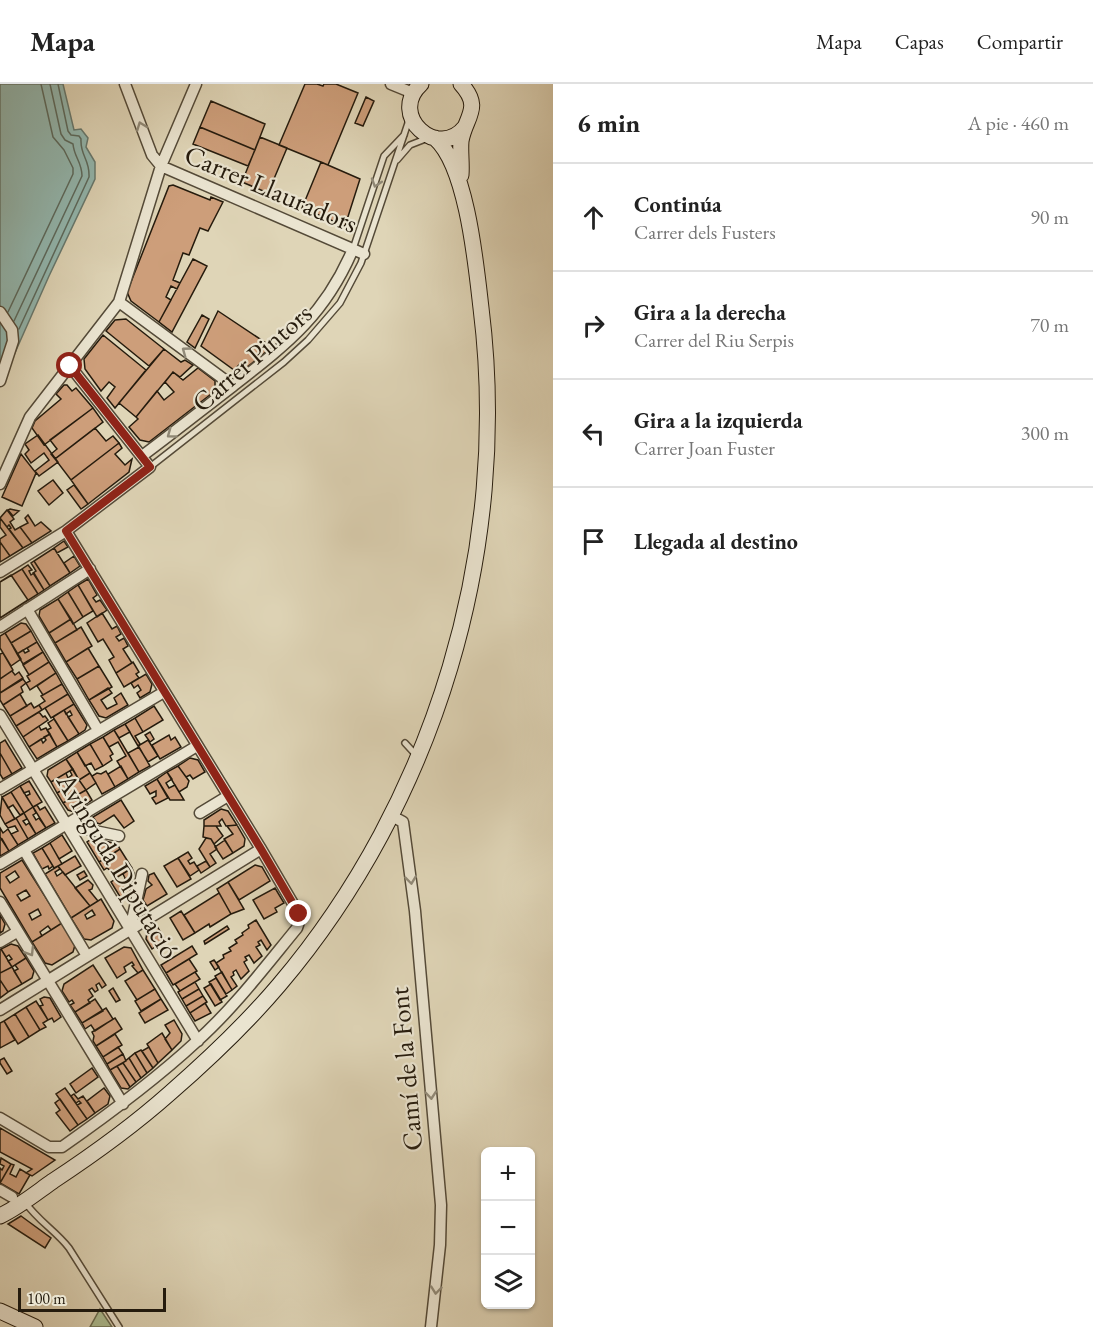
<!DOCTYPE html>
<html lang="es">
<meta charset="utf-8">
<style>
:root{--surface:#fff;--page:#f6f6f6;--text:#222;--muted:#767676;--line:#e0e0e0}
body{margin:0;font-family:"EB Garamond",serif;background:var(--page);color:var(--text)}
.controls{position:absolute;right:18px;bottom:18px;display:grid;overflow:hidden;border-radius:9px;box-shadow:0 2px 4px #0004}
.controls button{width:54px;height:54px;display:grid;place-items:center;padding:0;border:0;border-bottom:2px solid var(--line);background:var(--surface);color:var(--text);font:30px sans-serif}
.scale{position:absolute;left:18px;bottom:15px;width:148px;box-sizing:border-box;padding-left:6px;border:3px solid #251b0d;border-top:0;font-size:16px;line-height:21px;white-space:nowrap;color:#251b0d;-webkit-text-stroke:4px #eae4d0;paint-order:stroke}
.stop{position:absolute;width:18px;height:18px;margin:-14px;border:4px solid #8f2418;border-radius:50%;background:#fff}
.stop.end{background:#8f2418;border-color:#fff;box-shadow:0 2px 6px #0008}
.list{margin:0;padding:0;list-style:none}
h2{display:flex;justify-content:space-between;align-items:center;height:78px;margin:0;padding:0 24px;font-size:26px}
h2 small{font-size:20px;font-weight:400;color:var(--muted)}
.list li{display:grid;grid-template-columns:39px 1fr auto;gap:18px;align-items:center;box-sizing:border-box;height:108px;padding:0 24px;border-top:2px solid var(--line)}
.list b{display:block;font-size:22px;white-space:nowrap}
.list p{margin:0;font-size:20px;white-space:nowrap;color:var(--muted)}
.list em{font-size:20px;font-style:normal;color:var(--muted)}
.icon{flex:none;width:33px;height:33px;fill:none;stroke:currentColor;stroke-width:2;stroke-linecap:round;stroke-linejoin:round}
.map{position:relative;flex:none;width:553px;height:1243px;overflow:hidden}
header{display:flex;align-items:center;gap:36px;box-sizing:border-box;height:84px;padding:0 30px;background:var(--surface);border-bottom:2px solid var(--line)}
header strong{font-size:28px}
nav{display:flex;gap:33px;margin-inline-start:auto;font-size:21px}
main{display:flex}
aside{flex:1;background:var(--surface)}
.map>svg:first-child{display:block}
</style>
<header>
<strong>Mapa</strong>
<nav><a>Mapa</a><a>Capas</a><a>Compartir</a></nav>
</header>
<main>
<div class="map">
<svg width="553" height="1243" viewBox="0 0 553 1243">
<rect width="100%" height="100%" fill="#dfd5b7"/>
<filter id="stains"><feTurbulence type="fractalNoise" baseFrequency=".00333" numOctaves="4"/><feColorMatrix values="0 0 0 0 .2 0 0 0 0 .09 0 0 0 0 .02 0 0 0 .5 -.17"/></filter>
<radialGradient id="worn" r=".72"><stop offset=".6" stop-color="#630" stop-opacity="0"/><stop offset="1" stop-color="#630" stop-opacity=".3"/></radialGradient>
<path fill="#acbe93" stroke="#686c50" stroke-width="1.5" d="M100,1225L112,1243H90Z"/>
<path fill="#93b8b0" stroke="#67796f" stroke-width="1.5" d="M0,0H63L74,46L81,45L88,54L86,63L95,78V95L49,192L14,271L0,293Z"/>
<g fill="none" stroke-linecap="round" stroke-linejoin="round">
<path stroke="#5c6a5e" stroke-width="1.5" d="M8,228L73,90V84L64,66L53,53L41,0
M14,237L82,92C82,78 74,73 73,60L65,56L61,50L50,0
M19,245L89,93C90,75 80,72 81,55L79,52L71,51L68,47L58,0"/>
</g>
<path fill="#cd9e7a" stroke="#251b0d" stroke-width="1.5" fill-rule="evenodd" d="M305,0H317L323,2L324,0H336L358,9L328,81L279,61Z
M366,13L374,17L363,42L355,39Z
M211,17L265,40L255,66L200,43Z
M200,43L255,66L248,82L193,60Z
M260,53L287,64L268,109L242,98Z
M321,78L360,95L345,142L302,124Z
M173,101L210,116L211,113L223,118L208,147L200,144L189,171L183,169L173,196L180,199L177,205L171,202L166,213L171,216L159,238L131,217L127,208L169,102Z
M193,175L207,182L172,248L159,238Z
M218,227L272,263L246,284L240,280L234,286L201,262Z
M202,231L209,235L195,264L187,258Z
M126,235L164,265L149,282L106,247L115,236Z
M103,251L146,286L115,324L107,314L115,303L109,298L101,307L85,285L84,275Z
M164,265L181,278L185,276L193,281L180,293L173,288L136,333L119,319Z
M198,284L215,297V307L149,358L140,356L129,343L138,335L136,333L157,307L164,316L174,308L165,298L173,288L183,296Z
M64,301H67L72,307L76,304L93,324L44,361L32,344L35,337L61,315L56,310Z
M93,324L103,338L55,375L51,370L57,365L50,356Z
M95,344L106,357L113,352L119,359L71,396L55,375Z
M38,351L58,378L39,392L35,387L49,376L44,369L31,379L25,370L29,366L25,360Z
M119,359L122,364L115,370L125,381L132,375L129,388L88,420L71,396Z
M21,370L36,389L22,422L2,413Z
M53,396L63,409L49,421L38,407Z
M74,401L88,420L81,425L67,406Z
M10,425L19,427L13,432L8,426Z
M7,426L14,435L10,438L15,446L20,443L32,459L23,464L9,445L11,444L9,441L7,443L0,434Z
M28,431L35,442L41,438L51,447L32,459L20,443L28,439L25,434Z
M0,434L23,464L10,472L0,458V455L6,451L0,443Z
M64,457L68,463L57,469L54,464Z
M0,458L10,472L0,478Z
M54,464L70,489L50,502L34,477Z
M74,472L80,482L70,489L64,479Z
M34,477L50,502L44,506L33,489L36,487L31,479Z
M28,481L32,486L29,487L31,491L34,489L44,506L38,510L22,485Z
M22,485L38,510L0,534V498Z
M11,491L28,516L0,534V498Z
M88,495L97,511L93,514L96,518L100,516L107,526L97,533L78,501Z
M78,501L93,527L83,533L68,508Z
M68,508L83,533L73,540L58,515Z
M58,515L71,535L49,549L39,532L40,526Z
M102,529L112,545L117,542L121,550L116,553L119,557L124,554L128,562L123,565L132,579L116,589L109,576L114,573L103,555L98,558L87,539Z
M71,535L77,546L55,559L49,549Z
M21,539L26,540L31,547L11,559L5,549Z
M81,543L92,562L66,578L55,559Z
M31,547L37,558L17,570L11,559Z
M5,549L21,575L11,582L0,564V552Z
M37,558L43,568L23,580L17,570L23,566L25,569L29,567L27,564Z
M88,564L99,582L77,595L66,578Z
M43,568L49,578L29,591L23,581Z
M3,569L13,586L0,595V570Z
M49,578L56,589L30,606L26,599L30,597L27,592Z
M133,578L139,588L136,590L139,594L124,603L116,589Z
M99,582L112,603L89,616L77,595Z
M12,587L15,591L19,588L23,594L0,609V595Z
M56,589L62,600L43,611L37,602Z
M146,590L152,600L150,608L140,614L137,609L141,606L138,601L134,604L131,599Z
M23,595L26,599L21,603L23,608L3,621L0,616V609Z
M62,600L68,610L42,626L39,621L45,617L41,612Z
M108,604L112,609L101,616L107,625L117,620L114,614L121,609L128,621L106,634L99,632L89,616Z
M20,610L27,622L10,632L3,621Z
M68,610L74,620L51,634L45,624Z
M31,619L34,624L39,621L42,626L16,642L10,632Z
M74,620L87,641L85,646L79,650L68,633L72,631L70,627L66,630L64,626Z
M154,622L163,636L143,648L135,634Z
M64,626L79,650L68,657L53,633Z
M39,628L43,633L45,632L48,636L23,653L16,642Z
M135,634L143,648L135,652L140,660L138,662L125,640Z
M54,635L68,657L57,663L47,646L51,644L48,639Z
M125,640L130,648L119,654L114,646Z
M39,642L41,646L46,644L50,650L29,663L23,653Z
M114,646L139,688L128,695L117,677L126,672L118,658L109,663L103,653Z
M150,648L154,655L150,658L145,651Z
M50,650L57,663L37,675L29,663L41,655L43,659L46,656L44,653Z
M169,651L171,656L175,653L181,663L160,675L152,661Z
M103,653L113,670L110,672L112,676L103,682L90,660Z
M5,656L22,684L12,690L0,669V659Z
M148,656L158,672L148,678L138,662Z
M90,660L103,682L95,686L91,679L85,682L77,668Z
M139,663L150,682L139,688L128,669Z
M77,668L90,689L79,696L66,675Z
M0,669L12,690L3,695L0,690Z
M190,674L198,676L205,688L193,695L190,691L186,693L178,682Z
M66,675L73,685L51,698L47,692L48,686Z
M121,682L128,695L115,703L108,690Z
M178,682L189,697L187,703L179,708L167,688Z
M73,685L79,696L57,709L51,698L66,689L68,694L72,691L70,687Z
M106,687L115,703L102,710L92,692L97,689L101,690Z
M167,688L172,695L166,699L169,704L175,701L184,716H170L157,695Z
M90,689L96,699L86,706L79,696Z
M157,695L168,714L156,720L152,714L156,712V707L150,710L145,702Z
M79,696L86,706L63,719L57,709Z
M29,697L42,718L33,723L26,712L30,710L29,707L24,709L20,702Z
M20,702L33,723L24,729L11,708Z
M86,706L92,716L74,728L68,726L63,719Z
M11,708L24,729L20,731L13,721L8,724L2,713Z
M2,713L15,735L5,740L0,731Z
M121,716L134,737L124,744L114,731L100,740L97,739L93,733Z
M37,721L40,726L45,723L55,739L46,744L33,723Z
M33,723L36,729L33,731L36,736L39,734L46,744L36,750L24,729Z
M221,725L228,727L237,741L226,742L222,735L219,738L221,742H204V736Z
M24,729L27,735L23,737L26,741L29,739L36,750L28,755L16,734Z
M16,734L28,755L18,761L11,750L18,747L15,742L8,744L5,740Z
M237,741L245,755L244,762L233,769L224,755L233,750L227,742Z
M204,742H216L223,752L214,760L211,755L203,753Z
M0,744L3,749L8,745L18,761L9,767L0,753Z
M62,751L72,767L59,775L50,759Z
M93,754L117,760L120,765L110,772L107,768L104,770L106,774L99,778L87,758Z
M206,754L211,755L217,765L210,770L216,779L210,783L199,765Z
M2,755L9,767L0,772V756Z
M225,756L233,769L223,775L215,763Z
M50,759L62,780L54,784L42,764Z
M42,764L53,782L49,785L48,782L42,785L33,769Z
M120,765L132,784L116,794L112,788L107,784L104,786L99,778Z
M188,768L192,774L188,777L190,780L194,778L199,786L190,792L178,774Z
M75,772L81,782L65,791L58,782Z
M178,774L191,795L177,803L164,782Z
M22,776L62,839L51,846L48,842L40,848L42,852L32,858L0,804V789ZM15,787L19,793L10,799L6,793ZM26,806L30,812L21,817L17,811ZM38,825L41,831L32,836L29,830Z
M206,777L210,783L201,789L197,782Z
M255,781L262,783L270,797L239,816L228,798Z
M58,782L60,785L55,788L57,792L63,788L90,822L71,834L45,790Z
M132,784L134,789L129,812L122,816L111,798L117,794L121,800L124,798L125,794L123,790Z
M84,787L87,792L80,796L77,791Z
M154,789L167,810L147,822L143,816L146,805L152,801L148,797L149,791Z
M88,796L93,801L92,805L89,806L98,817L90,822L75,804Z
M228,798L244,825L231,830L217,805Z
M275,804L284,819L275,824L277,828L264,835L253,816Z
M219,809L231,830L210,843L209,840L195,849L184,831Z
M101,815L114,837L112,844L91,856L84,855L71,834ZM92,826L95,831L87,835L85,831Z
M181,827L195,849L183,856L170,834Z
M0,831L5,840L3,847L0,849Z
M256,836L271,861L267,866L261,856L258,858L260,861L256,863L262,872L254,879L249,871L245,873L247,876L244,878L249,887L241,895L236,886L233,888L234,891L231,893L237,902L232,906L216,879L224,874L223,871L231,867L229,864L237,859L235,856L243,851L242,849L249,844L248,841Z
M62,839L75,861L73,868L52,881L45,879L32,858Z
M157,842L165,856L152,865L146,855L147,848Z
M227,842L229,845L205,860L204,857Z
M11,860L18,862L26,874L12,883L8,877L12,875L9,871L6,873L1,865Z
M192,862L197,870L166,889L161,881Z
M124,863L131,864L143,886L138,889L132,882L134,881L132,878L124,883L126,888L117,894L105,874Z
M1,865L12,883L0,889V866Z
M26,874L34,887L32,894L22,900L14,887L18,885L15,881Z
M189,875L197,887L173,901L166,889Z
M214,876L219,883L215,886L210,878Z
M93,881L106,901L102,904L99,899L96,901L98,906L95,908L92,904L89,906L93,912L88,916L90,919L75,928L70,921L74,919L72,916L69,918L62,907L64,900Z
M12,883L22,900L8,908L0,896V889Z
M143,886L155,905L137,916L125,897Z
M195,888L200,895L180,907L175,900Z
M222,888L232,906L226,910L215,892Z
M216,894L227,912L220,916L209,898Z
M0,896L8,908L0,914Z
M195,898L199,905L182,915L178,908Z
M211,900L222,918L215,922L204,904Z
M113,904L120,916L116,918L109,907Z
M155,905L161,915L141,927L135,917Z
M199,905L203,912L186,922L182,915Z
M203,912L207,918L190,929L186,922Z
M44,913L50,914L61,933L54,938L52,934L48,936L40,922L43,921L40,915Z
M95,915L103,927L82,939L75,928Z
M161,915L168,926L145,939L139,929Z
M36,917L48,936L43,939L46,943L40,946L26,923Z
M205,919L211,929L195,937L190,929Z
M26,923L40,946L29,953L15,930Z
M106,924L113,935L95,947L91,941L85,945L82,939Z
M15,930L29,953L18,960L4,937Z
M115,934L122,945L96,962L93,957L94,952L92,948Z
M174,936L182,950L181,957L172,966L165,955L170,949L165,941Z
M4,937L15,956L0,964V939Z
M162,949L172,966L158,979L147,960Z
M115,950L122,961L103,973L96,962Z
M118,963L123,970L107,980L103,973Z
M149,963L158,979L153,984L142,967Z
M141,966L153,984L147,989L135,969Z
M135,969L147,989L141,994L129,974Z
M123,970L126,977L110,986L107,980Z
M4,974L12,987L7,990L0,979V976Z
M129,974L141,994L136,998L123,979Z
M123,979L136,998L130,1003L117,982Z
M117,982L130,1003L128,1005L121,1004L110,986Z
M92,984L98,993L76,1009L70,1000Z
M65,1004L87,1035L78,1041L56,1010Z
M104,1004L110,1012L108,1020L95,1029L87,1017Z
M74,1010L78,1015L83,1012L95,1029L87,1035L77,1021L81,1019L79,1017L76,1019L71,1012Z
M60,1015L78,1041L70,1047L56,1029L60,1026L55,1019Z
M0,1044L55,1076L32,1092L26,1089L32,1085L0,1068Z
M1,1074L11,1080L0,1099V1084L2,1086L4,1082L0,1080Z
M11,1080L14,1081L10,1090L16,1093L20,1085L30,1091L19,1110L0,1099Z
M21,1132L51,1154L45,1164L8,1140Z"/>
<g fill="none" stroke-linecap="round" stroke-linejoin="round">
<defs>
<path id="lane" d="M397,76L410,61L428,54
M353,165L384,72L404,51
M150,383L284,278L308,256L340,219L361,179L409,36
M405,659L416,671
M25,1118C37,1136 56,1147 69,1164L119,1243"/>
<path id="street" d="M125,0L152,71L161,82L364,170
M391,0L413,9
M119,218L233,302
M0,228L12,246L13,257L0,297
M142,372C173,349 203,325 233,302C288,259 325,231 353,165
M0,400L30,333L119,218L161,82L196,0
M0,488L66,447L150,383L70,282
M27,525L98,646
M0,543L90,485
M0,631L198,957
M0,705L164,608
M200,729L228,712
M390,731L403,738L415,827L441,1121L440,1161L431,1243
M66,741L119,752
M24,766L87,872
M0,780L197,662
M0,818L123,1020
M130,846L142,790
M0,858L17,848
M0,926L261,765
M0,1034L49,1063H62C109,1030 154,997 196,958C234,924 265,883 297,844L300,835L299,830L261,765L66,447
M0,1106L12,1113"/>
<path id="secondary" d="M421,0C387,31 438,77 465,43
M461,0C483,24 465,33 461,57C460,68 462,80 461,91
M0,1132C19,1123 36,1109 53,1097C94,1070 134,1041 170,1009C209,975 246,940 279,901C436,716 511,464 481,224C476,181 467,82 435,54
M0,1227L35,1243"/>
</defs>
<use href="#lane" stroke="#544a38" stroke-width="8"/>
<use href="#street" stroke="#544a38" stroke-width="13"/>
<use href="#secondary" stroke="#251b0d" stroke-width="17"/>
<use href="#lane" stroke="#eae4d0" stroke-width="5"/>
<use href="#street" stroke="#eae4d0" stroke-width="10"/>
<use href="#secondary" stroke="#eae4d0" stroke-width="15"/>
</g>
<defs><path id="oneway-chevron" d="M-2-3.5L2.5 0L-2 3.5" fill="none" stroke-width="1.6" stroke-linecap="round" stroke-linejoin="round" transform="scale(1.5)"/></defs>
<g stroke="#918a78">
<use href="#oneway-chevron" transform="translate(141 42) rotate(-111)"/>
<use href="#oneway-chevron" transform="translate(376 99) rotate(108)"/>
<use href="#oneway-chevron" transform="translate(186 267) rotate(-144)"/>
<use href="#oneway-chevron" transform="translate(171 350) rotate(144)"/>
<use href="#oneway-chevron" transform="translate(411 796) rotate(83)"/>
<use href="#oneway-chevron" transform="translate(30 868) rotate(58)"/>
<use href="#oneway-chevron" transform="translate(431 1011) rotate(85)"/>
<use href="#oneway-chevron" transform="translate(436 1206) rotate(96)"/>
</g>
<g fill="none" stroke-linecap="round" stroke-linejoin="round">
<path stroke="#8f2418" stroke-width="8" d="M70,282L150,383L66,447L261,765L299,830"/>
</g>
<g text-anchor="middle" stroke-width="4.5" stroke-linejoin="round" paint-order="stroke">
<g font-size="27" fill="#251b0d" stroke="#eae4d0">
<text transform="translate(271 105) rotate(23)" y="9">Carrer Llauradors</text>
<text transform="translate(252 274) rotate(-41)" y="9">Carrer Pintors</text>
<text transform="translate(118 782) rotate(59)" y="9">Avinguda Diputació</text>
<text transform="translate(406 985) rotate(-95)" y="9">Camí de la Font</text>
</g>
</g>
<rect width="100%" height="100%" filter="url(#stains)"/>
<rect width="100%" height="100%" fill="url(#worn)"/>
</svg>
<div class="controls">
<button>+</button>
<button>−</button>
<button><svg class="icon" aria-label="layers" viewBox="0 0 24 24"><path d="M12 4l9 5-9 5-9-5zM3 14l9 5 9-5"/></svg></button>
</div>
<div class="scale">100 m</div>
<div class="stop" style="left:70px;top:282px"></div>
<div class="stop end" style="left:299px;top:830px"></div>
</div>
<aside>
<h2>6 min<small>A pie · 460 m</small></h2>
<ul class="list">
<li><svg class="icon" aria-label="ahead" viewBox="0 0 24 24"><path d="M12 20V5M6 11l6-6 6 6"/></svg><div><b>Continúa</b><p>Carrer dels Fusters</p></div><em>90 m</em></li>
<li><svg class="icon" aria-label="right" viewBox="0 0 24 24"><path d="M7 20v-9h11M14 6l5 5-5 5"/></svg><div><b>Gira a la derecha</b><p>Carrer del Riu Serpis</p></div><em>70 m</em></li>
<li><svg class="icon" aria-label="left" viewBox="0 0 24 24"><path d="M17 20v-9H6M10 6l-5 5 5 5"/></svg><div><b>Gira a la izquierda</b><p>Carrer Joan Fuster</p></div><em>300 m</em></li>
<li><svg class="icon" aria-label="arrive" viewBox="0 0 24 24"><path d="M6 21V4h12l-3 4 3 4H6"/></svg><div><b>Llegada al destino</b></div></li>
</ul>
</aside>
</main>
